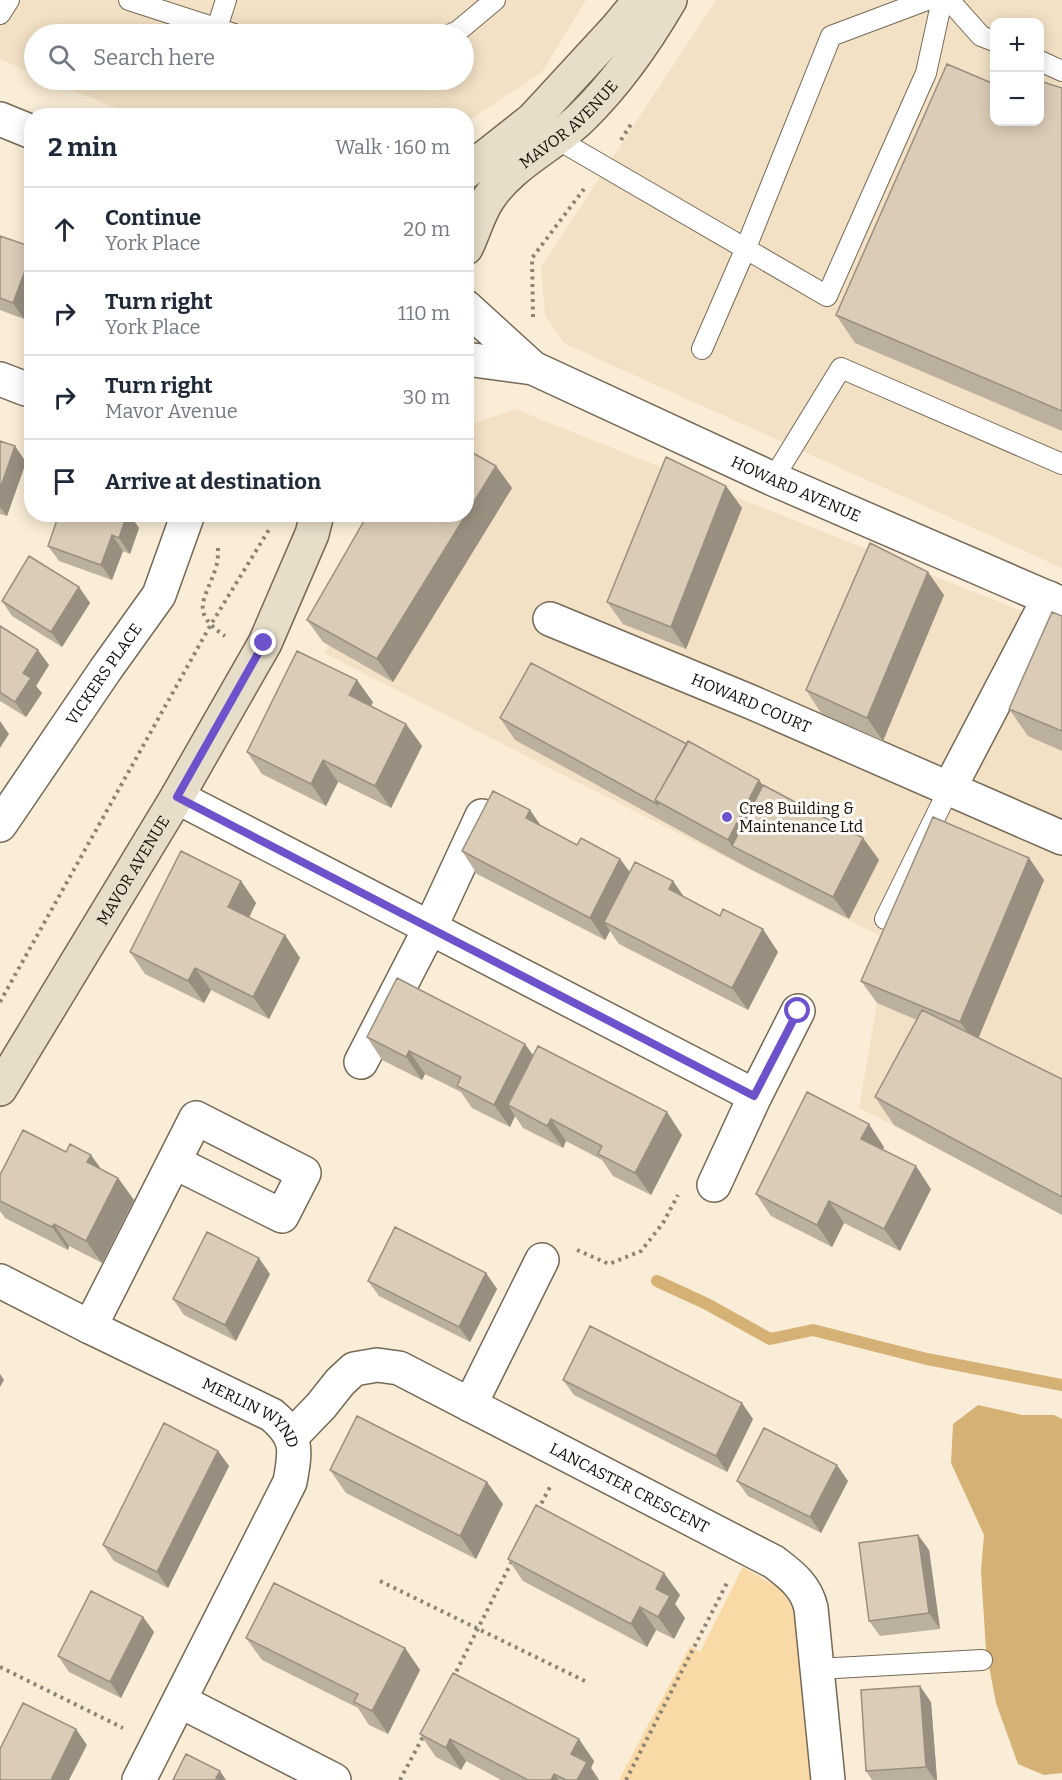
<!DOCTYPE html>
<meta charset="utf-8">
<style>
:root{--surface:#fff;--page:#f6f6f7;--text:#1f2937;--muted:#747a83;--line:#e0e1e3}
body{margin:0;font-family:Bitter,serif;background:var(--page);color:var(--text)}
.controls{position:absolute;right:18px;top:18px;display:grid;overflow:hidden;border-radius:12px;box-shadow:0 3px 15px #0003}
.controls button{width:54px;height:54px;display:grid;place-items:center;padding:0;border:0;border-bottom:2px solid var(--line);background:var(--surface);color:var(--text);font:30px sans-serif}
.stop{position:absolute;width:18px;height:18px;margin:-14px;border:4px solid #6e52cc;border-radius:50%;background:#fff}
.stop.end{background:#6e52cc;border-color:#fff;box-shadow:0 2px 6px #0008}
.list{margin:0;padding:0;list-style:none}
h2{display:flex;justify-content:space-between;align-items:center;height:78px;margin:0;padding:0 24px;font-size:26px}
h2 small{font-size:20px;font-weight:400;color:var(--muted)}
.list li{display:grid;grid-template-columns:39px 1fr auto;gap:18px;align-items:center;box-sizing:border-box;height:84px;padding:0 24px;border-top:2px solid var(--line)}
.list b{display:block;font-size:22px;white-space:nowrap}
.list p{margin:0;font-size:20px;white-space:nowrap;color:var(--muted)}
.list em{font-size:20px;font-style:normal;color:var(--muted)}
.icon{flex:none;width:33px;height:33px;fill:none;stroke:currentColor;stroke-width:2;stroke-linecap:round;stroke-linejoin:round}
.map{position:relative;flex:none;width:1062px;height:1780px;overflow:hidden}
.search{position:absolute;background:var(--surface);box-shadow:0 3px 15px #0003;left:24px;top:24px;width:450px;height:66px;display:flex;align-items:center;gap:15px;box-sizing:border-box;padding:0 21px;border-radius:33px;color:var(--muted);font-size:22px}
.panel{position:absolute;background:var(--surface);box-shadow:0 3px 15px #0003;left:24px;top:108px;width:450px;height:414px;border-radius:24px}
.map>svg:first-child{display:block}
</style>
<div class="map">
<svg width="1062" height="1780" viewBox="0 0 1062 1780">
<rect width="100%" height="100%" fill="#faedd7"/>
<path fill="#f2e1c5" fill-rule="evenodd" d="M0,0H586L542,72L467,122L466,116L133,115L48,80H464V34H34V74L0,59Z
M716,0H1062V568L565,344L545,316L541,267ZM994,22H1040V122H994Z
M515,409L1062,627V1213L859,1108L888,940L324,653L402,515L466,514L467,426Z"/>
<path fill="#f9d9a6" d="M743,1567L782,1590L801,1622L813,1780H619L690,1646L700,1652Z"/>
<path fill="#d5b175" d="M978,1405L1022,1415H1054L1062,1419V1773L1044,1775L1018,1764L996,1703L986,1650L981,1571L984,1535L951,1463L953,1424Z"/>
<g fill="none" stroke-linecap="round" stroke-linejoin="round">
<path stroke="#d5b175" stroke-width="12" d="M657,1281L707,1304L770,1339L813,1330L927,1359L1062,1385"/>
<defs>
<path id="lane" d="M129,0L234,34
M949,0L981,36L994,41
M0,14L9,0
M217,28L226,0
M451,34L458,31L495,0
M1040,61L1062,71
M550,135L827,296L926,73L942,0
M702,349L745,250L831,36L927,0
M773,479L841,368L1062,464
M885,919L949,789
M817,1669L982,1660"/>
<g id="street">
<path d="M0,119L32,132"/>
<path id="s1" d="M466,307L533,368L773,479L1062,604"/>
<path d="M466,359L533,368"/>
<path d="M0,379L26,389"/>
<path id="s2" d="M550,619L751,702L1062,838"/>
<path d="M949,789L1049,598"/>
<path d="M177,797L755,1096"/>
<path id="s3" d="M0,825L106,669L159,595L188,514"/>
<path d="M361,1062L430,928L482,816"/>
<path d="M714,1185L755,1096L798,1011"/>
<path id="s4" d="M0,1281L90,1327L272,1415C298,1437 296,1449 290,1482L139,1780"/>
<path d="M90,1327L196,1118L304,1173L282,1216L174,1162"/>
<path d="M470,1405L542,1260"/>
<path id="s5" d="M291,1437L321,1406L340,1382L354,1369L377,1365L399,1368L774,1562C791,1575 806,1586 811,1608L828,1780"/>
<path d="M180,1701L334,1780"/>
</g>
<g id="secondary">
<path d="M466,172L533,119L616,29L640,0"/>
<path id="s6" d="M466,248C474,232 479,212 489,198C512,163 553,146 582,117C618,82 645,43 670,0"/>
<path id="s7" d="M0,1089L177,797L265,643L312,534L317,514"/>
</g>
</defs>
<use href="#lane" stroke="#756956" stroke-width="22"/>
<use href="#street" stroke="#756956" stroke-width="36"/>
<use href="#secondary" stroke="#756956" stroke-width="36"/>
<path stroke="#8d8475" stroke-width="4" stroke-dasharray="3 4.5" stroke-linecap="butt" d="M621,140L633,121
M533,317L532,258L584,189
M218,548C218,554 218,561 216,567C206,600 188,611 225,636
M0,1002L210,626L270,528
M577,1250L609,1264L641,1251L663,1223L678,1195
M538,1510L550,1487
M380,1581L589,1683
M0,1667L123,1728
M453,1678L513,1559
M400,1780L425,1733
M626,1780L728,1581"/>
<use href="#lane" stroke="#fff" stroke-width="20"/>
<use href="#street" stroke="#fff" stroke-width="33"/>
<use href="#secondary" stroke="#e8ddc9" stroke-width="33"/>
</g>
<path fill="#bbaf9d" d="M1062,88V431L855,343L836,315L994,122Z
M0,236L24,319L0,310Z
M0,441L26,462L7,516L0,514Z
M496,466L512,488L393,682L323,642L307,620Z
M726,486L742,508L686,649L623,624L607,602Z
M59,514H129L139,528L130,554L123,551L112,580L59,561L48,546Z
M79,587L90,603L62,647L12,616L2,601Z
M944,595L883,741L821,713L806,690Z
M1062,616V751L1028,736L1009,709Z
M0,626L49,665L36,686L42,693L26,717L0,701Z
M373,702L371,706L406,724L422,746L391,808L338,782L326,806L262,774L247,752Z
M500,718L763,785L863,838L879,860L849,919L748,868L515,740Z
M541,826L577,845L620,859L630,872L673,881L684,897L778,952L748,1010L619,944L610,931L605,940L477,874L462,851Z
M1029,858L1044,880L978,1038L1062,1079V1215L894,1125L875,1097L917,1020L877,1003L861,981Z
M241,881L256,903L249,918L285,935L300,958L269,1019L211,990L204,1003L145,974L130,952Z
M367,1037L533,1056L682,1135L651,1195L613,1176L602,1160L566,1141L563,1148L523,1128L515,1116L510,1127L472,1108L461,1092L425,1074L422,1080L382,1060Z
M884,1147L883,1150L931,1189L900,1251L844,1223L832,1247L771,1216L756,1194Z
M101,1169L118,1178L134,1200L102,1263L69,1246L68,1250L5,1218L0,1211V1175Z
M486,1273L497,1289L470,1342L379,1296L368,1281Z
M270,1274L236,1341L184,1315L173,1299Z
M563,1380L753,1419L727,1472L574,1395Z
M218,1451L229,1466L168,1588L114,1561L103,1545Z
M330,1470L503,1504L476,1559L346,1493Z
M737,1481H848L821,1533L748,1496Z
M918,1535L929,1550L940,1629L880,1636L869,1621Z
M508,1559L680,1595L675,1604L685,1618L674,1639L656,1630L647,1647L523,1581Z
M143,1617L154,1632L121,1698L69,1672L58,1656Z
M246,1638L405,1648L420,1670L388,1734L369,1725L358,1708L262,1660Z
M931,1702L937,1780H872L866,1771Z
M420,1734L594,1761L591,1768L599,1780H501L466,1761L461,1770L436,1757Z"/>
<path fill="#998f80" d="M32,252V297L24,319L13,303Z
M15,446L26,462L7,516L0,507V489Z
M496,466L512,488L393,682L377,659Z
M726,486L742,508L686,649L671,627Z
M127,514H129L139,528L130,554L119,538Z
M112,535L123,551L112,580L101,565Z
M928,572L944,595L883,741L867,718Z
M79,587L90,603L62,647L51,632Z
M38,650L49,665L36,686L42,693L26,717L15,702L23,673Z
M357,680L373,702L365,718L349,695Z
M0,721L9,734L0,748Z
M406,724L422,746L391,808L375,786Z
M323,760L338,782L326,806L311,784Z
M759,780L778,807L732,846L728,840Z
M530,810L546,833L526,818Z
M863,838L879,860L849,919L833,897Z
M1029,858L1044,880L976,1044L960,1022Z
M620,859L636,881L604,922L610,931L605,940L590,918Z
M241,881L256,903L243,929L228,907Z
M673,881L688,903L669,889Z
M763,929L778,952L748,1010L732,988Z
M285,935L300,958L269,1019L253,997Z
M195,968L211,990L204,1003L188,981Z
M525,1044L541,1066L508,1105L515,1116L510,1127L494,1105Z
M409,1051L425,1074L422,1080L406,1057Z
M667,1112L682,1135L651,1195L635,1173Z
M551,1119L566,1141L563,1148L547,1126Z
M869,1124L884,1147L877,1161L861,1139Z
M91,1155L107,1177L87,1162Z
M916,1166L931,1189L900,1251L884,1229Z
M118,1178L134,1200L102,1263L86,1241Z
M829,1201L844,1223L832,1247L817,1225Z
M54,1224L69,1246L68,1250L52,1227Z
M259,1258L270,1274L236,1341L225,1325Z
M486,1273L497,1289L470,1342L459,1327Z
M0,1374L4,1380L0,1387Z
M742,1403L753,1419L727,1472L716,1456Z
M218,1451L229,1466L168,1588L157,1572Z
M837,1465L848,1481L821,1533L810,1517Z
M487,1482L503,1504L476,1559L460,1536Z
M918,1535L929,1550L940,1629L929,1613Z
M664,1573L680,1595L675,1604L685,1618L674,1639L658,1617L656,1589Z
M640,1607L656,1630L647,1647L631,1624Z
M143,1617L154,1632L121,1698L110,1682Z
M405,1648L420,1670L388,1734L372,1711Z
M920,1686L931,1702L937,1780H935L926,1767Z
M76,1729L87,1745L69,1780H51Z
M450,1739L466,1761L461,1770L446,1748Z
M579,1739L594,1761L591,1768L599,1780H577L571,1754Z
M220,1771L226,1780H218L216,1778Z
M554,1774L559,1780H551Z"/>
<path fill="#daccb7" stroke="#998f80" stroke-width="1.5" d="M947,64L994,84V122H1040V81L1062,88V411L836,315Z
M0,236L32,247V252L13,303L0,298Z
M0,441L15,446L0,489Z
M466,449L496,466L377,659L307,620L368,514H466Z
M666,457L726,486L671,627L607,602Z
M59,514H127L119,538L112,535L101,565L48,546Z
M870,543L928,572L867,718L806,690Z
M29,556L79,587L51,632L2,601Z
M1052,612L1062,616V731L1009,709Z
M0,626L38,650L23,673L31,678L15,702L0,692Z
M297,651L357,680L349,695L406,724L375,786L323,760L311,784L247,752Z
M531,663L687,744L655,800L659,805L500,718Z
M688,741L759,780L728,840L655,800Z
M763,785L863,838L833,897L732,846Z
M493,791L530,810L526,818L577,845L581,838L620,859L590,918L462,851Z
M933,817L1029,858L960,1022L861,981Z
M181,851L241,881L228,907L285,935L253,997L195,968L188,981L130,952Z
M635,862L673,881L669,889L720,916L723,909L763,929L732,988L604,922Z
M397,978L525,1044L494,1105L457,1086L461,1077L409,1051L406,1057L367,1037Z
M922,1010L1062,1079V1197L875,1097Z
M538,1046L667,1112L635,1173L598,1154L602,1146L551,1119L547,1126L508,1105Z
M807,1092L869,1124L861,1139L916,1166L884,1229L829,1201L817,1225L756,1194Z
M23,1130L66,1152L70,1144L91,1155L87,1162L118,1178L86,1241L54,1224L52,1227L0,1201V1175Z
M395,1227L486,1273L459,1327L368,1281Z
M207,1232L259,1258L225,1325L173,1299Z
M590,1326L742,1403L716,1456L563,1380Z
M357,1416L487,1482L460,1536L330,1470Z
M164,1423L218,1451L157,1572L103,1545Z
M764,1428L837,1465L810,1517L737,1481Z
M536,1505L664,1573L656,1589L670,1596L658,1617L640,1607L631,1624L508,1559Z
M918,1535L929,1613L869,1621L859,1543Z
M274,1583L405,1648L372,1711L354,1702L358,1694L246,1638Z
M91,1591L143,1617L110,1682L58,1656Z
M453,1673L579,1739L571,1754L587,1762L577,1780H566L554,1774L551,1780H528L450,1739L446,1748L420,1734Z
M920,1686L926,1767L866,1771L861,1690Z
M23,1703L76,1729L51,1780H0V1749Z
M186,1754L220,1771L216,1778L220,1780H173Z"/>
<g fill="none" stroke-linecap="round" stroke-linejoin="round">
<path stroke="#6e52cc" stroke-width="8" d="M264,643L177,797L754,1096L798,1011"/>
</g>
<circle fill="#6e52cc" stroke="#fefbf7" stroke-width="2" cx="727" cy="817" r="6"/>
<g text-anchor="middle" stroke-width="6" stroke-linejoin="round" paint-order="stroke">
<g font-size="16" fill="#120d07" stroke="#fefbf7">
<text dy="6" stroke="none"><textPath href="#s6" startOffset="164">MAVOR AVENUE</textPath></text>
<text dy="6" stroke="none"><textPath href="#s1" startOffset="380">HOWARD AVENUE</textPath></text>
<text dy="6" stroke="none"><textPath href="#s3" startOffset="183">VICKERS PLACE</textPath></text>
<text dy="6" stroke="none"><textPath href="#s2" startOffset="218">HOWARD COURT</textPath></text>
<text dy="6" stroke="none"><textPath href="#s7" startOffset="256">MAVOR AVENUE</textPath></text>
<text dy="6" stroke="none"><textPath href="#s4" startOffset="285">MERLIN WYND</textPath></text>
<text dy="6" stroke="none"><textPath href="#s5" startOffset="398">LANCASTER CRESCENT</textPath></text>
</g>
<g font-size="16" fill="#120d07" stroke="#fefbf7" text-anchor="start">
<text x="739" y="814">Cre8 Building &amp;<tspan x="739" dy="18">Maintenance Ltd</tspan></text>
</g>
</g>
</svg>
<div class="controls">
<button>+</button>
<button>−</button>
</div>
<div class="stop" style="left:798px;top:1011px"></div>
<div class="stop end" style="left:264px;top:643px"></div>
<div class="search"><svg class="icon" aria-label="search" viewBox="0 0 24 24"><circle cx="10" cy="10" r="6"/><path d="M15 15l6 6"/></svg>Search here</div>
<section class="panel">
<h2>2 min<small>Walk · 160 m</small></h2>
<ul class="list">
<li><svg class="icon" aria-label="ahead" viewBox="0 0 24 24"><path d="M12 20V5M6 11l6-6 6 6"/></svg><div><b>Continue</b><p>York Place</p></div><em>20 m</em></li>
<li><svg class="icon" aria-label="right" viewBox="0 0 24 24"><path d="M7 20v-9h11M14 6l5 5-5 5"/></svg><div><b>Turn right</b><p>York Place</p></div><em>110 m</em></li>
<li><svg class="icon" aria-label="right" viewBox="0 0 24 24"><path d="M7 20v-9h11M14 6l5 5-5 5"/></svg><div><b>Turn right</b><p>Mavor Avenue</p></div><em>30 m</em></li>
<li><svg class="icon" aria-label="arrive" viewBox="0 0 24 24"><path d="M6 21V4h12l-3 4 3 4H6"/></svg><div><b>Arrive at destination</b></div></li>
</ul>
</section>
</div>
